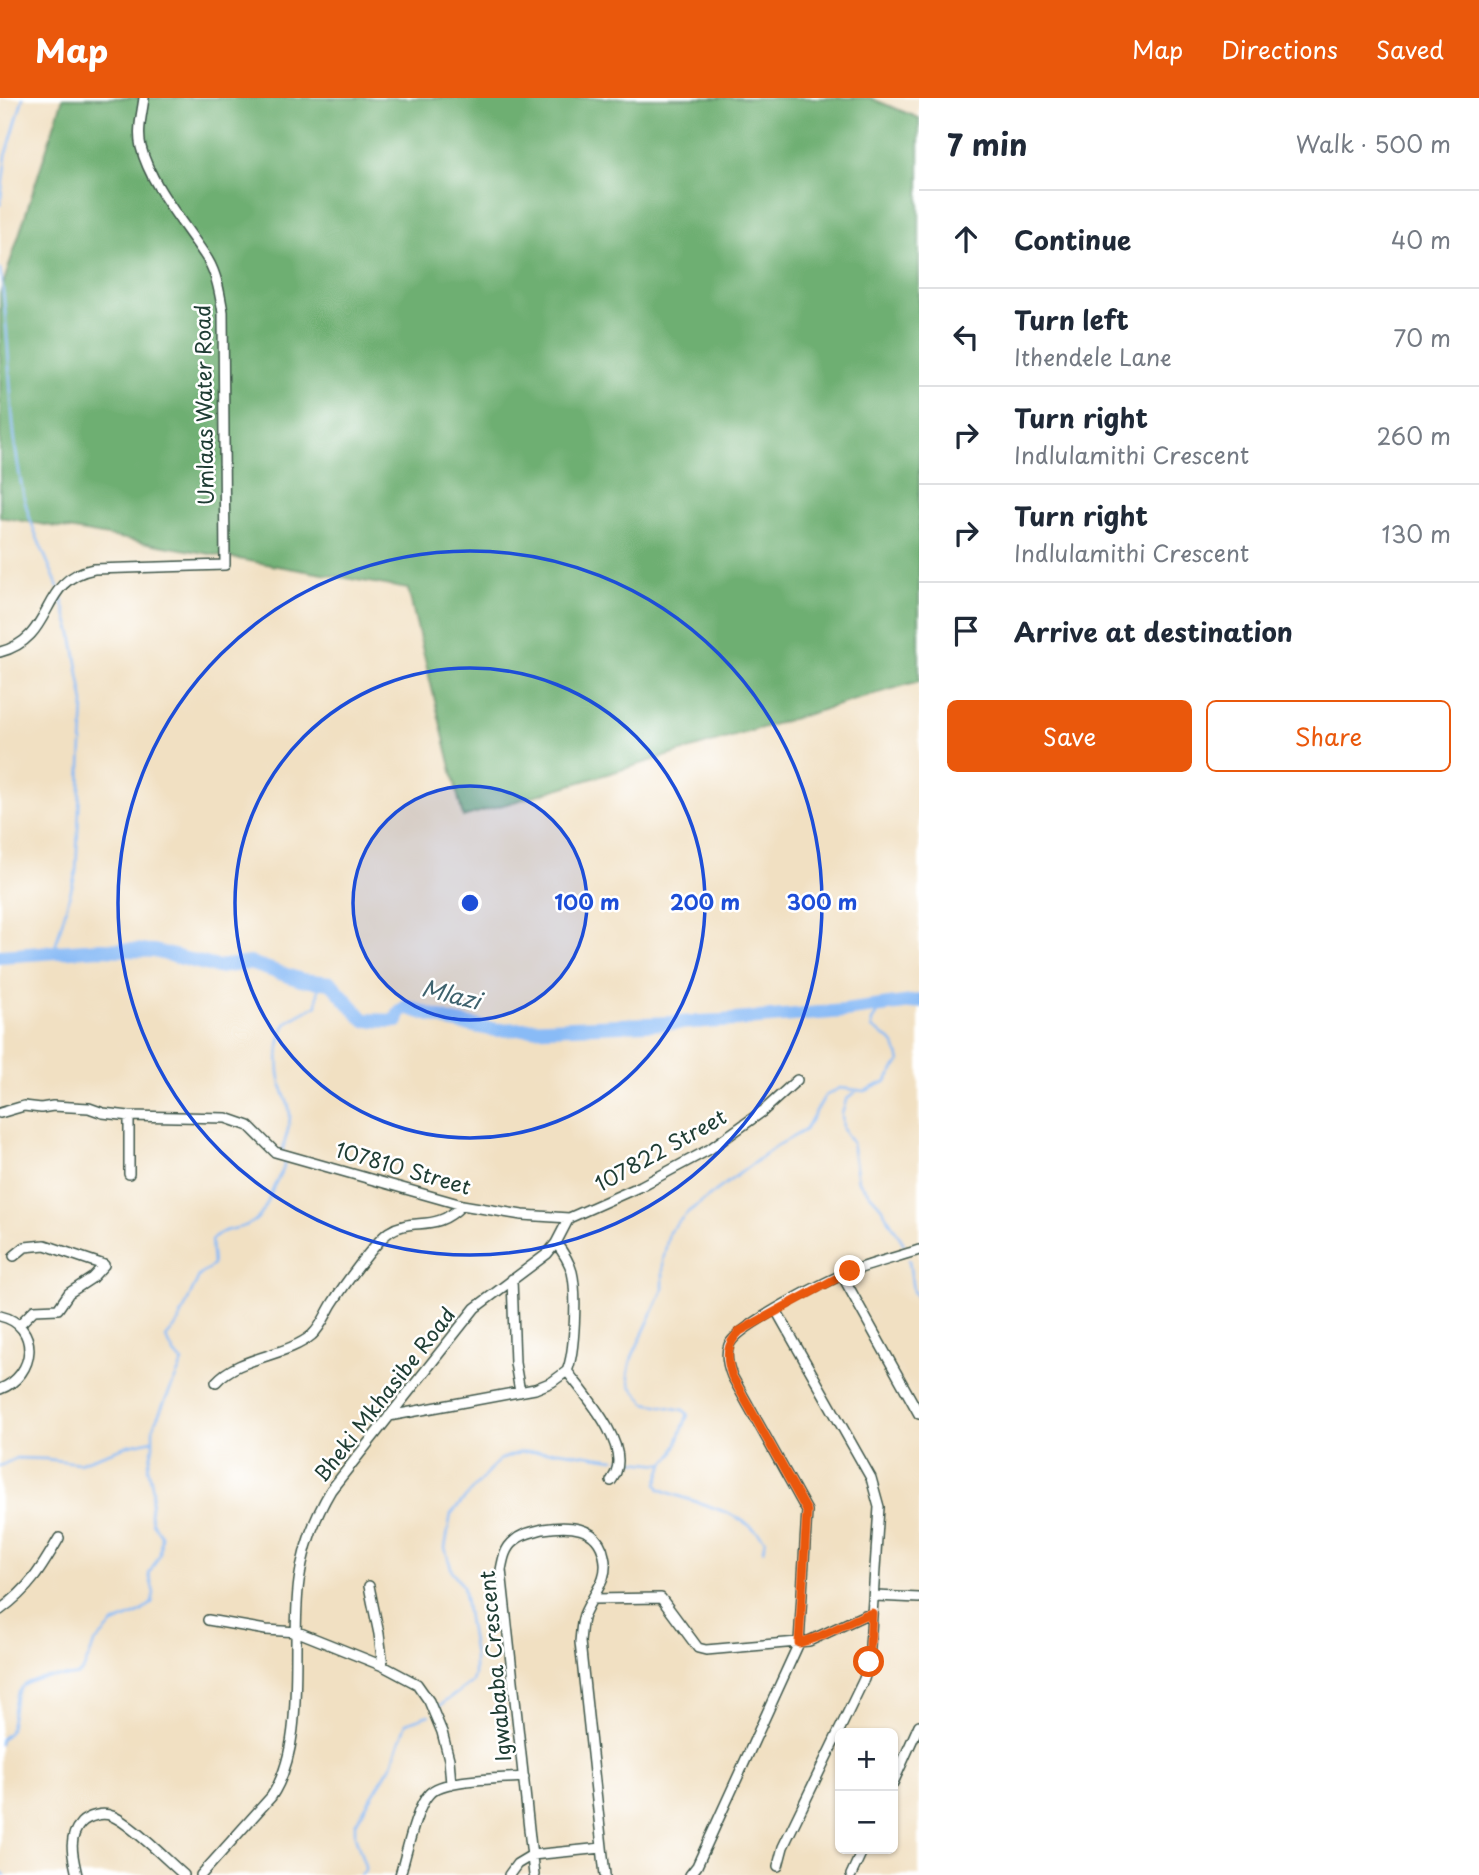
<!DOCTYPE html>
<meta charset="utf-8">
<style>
:root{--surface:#fff;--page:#f6f6f7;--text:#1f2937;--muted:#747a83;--line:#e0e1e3;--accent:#ea580c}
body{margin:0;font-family:"Playpen Sans",sans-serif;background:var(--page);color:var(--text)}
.controls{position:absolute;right:21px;bottom:21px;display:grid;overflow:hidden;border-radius:10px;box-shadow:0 2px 5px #0004}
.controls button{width:63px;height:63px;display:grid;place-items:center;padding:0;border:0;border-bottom:2px solid var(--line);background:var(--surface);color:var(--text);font:35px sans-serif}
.stop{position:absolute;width:21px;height:21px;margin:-16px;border:5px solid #ea580c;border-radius:50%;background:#fff}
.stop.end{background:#ea580c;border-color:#fff;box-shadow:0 2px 7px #0008}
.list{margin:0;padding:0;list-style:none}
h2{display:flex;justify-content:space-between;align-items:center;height:91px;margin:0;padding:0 28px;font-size:30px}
h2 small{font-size:23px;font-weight:400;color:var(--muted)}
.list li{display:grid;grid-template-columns:46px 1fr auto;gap:21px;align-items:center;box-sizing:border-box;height:98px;padding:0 28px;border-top:2px solid var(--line)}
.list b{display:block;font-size:26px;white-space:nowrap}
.list p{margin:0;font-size:23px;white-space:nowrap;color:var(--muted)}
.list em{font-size:23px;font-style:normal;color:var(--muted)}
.actions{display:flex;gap:14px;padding:21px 28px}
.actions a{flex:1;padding:16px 0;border:2px solid var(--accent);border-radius:10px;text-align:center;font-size:24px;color:var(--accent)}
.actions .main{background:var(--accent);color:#fff}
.icon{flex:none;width:38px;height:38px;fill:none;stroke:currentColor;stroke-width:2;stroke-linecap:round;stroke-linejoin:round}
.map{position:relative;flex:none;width:919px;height:1777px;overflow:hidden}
header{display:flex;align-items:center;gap:42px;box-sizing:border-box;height:98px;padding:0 35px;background:var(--accent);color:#fff}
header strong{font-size:33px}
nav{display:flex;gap:38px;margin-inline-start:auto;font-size:24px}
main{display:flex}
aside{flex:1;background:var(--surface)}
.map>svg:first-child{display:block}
</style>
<header>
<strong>Map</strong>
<nav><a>Map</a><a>Directions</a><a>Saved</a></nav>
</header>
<main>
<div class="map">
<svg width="919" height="1777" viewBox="0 0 919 1777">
<rect width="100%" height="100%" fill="#fff"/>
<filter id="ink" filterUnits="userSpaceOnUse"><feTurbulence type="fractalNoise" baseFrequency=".0143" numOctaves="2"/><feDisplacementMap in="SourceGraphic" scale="14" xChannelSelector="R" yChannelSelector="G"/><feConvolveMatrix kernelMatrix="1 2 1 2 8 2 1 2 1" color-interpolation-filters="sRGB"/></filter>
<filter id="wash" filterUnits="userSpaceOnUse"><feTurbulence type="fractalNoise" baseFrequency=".00686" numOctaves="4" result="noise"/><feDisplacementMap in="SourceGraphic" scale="28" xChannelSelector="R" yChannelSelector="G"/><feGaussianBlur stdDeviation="1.57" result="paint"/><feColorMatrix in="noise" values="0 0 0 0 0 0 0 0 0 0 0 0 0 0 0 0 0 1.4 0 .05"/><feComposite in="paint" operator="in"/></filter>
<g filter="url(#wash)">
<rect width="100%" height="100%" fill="#f1e0c2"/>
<path fill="#6eaf72" stroke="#467653" stroke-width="2" d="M63,0H870L919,20V583L463,719L408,491L0,419V196Z"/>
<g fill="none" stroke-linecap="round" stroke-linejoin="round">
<path stroke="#89bbf6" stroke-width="2.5" d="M0,107L6,58L23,0
M0,171C12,246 7,324 24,399C30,428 47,461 58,489
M54,853L76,774L84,605L72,536L60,495
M858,992L846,1002L842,1016L843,1031L852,1045L858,1083L879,1106L904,1146
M282,1054C285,1041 290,1030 290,1017C290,1006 283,996 281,986C277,970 276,935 289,923C294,919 311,911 317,907L319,884
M909,1162L913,1193L919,1203
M620,1362L664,1366L673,1356L688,1316L683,1312L646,1305L631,1288L628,1276L632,1259L663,1192V1163L669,1134L688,1114L775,1049L805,1032L825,998L840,990L865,993L885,984L900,964C895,940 890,942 872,930V923L883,907
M664,1366L657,1386L660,1391C697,1407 738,1410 765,1442L763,1452
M0,1368L16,1360L46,1361L79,1365L129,1347L153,1342
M438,1609L472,1584L474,1577V1558L463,1488L452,1473L445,1450L451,1416L499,1362L521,1354L559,1353L614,1361
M0,1646L1,1641L9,1634C17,1602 10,1583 50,1579C60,1578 69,1580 78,1577L83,1573L94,1546L113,1526L141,1514L152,1505L154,1495L149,1476L160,1456L161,1437L152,1424L150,1416L153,1392L148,1369L153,1349V1329L183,1264L175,1257L166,1240L177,1227L199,1178L213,1167L211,1142C224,1127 246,1134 259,1119C268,1108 270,1096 276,1084C280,1076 285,1072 284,1064
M0,1773L5,1777
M361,1777L365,1773V1768L355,1738V1726L392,1666L406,1625L429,1617"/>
<path stroke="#89bbf6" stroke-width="14" d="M0,858L99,851L154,853L217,869L250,865L301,882L331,885L364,922L397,923L399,915L406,909L453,924L497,932L722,923L844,913L919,903"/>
</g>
</g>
<g filter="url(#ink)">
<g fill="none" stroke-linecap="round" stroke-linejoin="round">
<defs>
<path id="street" d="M0,554C57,539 37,482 94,471L225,467L223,214C220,197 217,177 208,162C187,129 150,87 141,49C137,33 142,16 144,0
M0,1015L24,1008L41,1010L53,1008L89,1010L103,1015L129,1018L226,1020L249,1028L275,1054L462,1107L522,1117L569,1120L641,1088L710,1051L763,1013L797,982
M129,1076V1018
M556,1145C563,1154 569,1163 572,1174C577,1194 575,1255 567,1273
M14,1158L25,1149L45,1147L104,1167L92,1180L69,1195L58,1211L34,1212L19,1227
M842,1177L919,1316
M512,1181L515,1265L520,1294
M776,1212L871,1380L879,1409L869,1564L864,1581L783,1749L778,1768
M0,1218C41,1227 36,1278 0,1291
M567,1273C584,1296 628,1344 616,1374C615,1377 613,1380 611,1383
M216,1284C239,1258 286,1259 312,1237C321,1229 326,1216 332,1206C342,1190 375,1144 389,1134C414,1118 435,1136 462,1107
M389,1318L535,1291L552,1284L567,1273
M369,1488L379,1536L383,1568
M875,1498L919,1500
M593,1501L661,1500L698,1550L706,1552L809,1543L865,1517L872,1515
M0,1512C30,1490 41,1471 59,1440
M208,1522L266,1532L298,1534L383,1568L417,1586L429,1603L442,1634L449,1661L451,1686
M893,1685L919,1627
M77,1777C73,1759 67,1740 81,1725C88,1718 103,1714 112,1718C129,1724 168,1763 184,1777
M201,1777L271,1699C308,1645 290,1546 299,1483C303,1452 315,1419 331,1392L475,1210L547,1156L556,1145L569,1120
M400,1777C406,1758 416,1709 429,1696C443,1680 502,1681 524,1679
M509,1777L517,1766L532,1757L602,1750
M534,1777L501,1472C503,1461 505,1450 514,1443C522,1435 533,1434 543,1431C568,1427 598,1427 604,1458C610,1482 592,1496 584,1517C581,1526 581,1535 580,1544L605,1777
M690,1777L697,1768L799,1545L807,1413L732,1278C728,1268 725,1257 729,1247C737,1228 831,1180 852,1173C874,1165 897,1159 919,1152
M851,1777L863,1751"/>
</defs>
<use href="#street" stroke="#3e5549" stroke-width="12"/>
<use href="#street" stroke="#fff" stroke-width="9"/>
</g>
</g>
<g fill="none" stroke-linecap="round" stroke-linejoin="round" filter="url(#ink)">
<path stroke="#ea580c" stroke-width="9" d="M850,1173L740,1233C726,1246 726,1260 732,1278L807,1413L799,1545L818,1539L865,1517L872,1515L869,1564"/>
</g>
<circle cx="470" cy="805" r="117" fill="#1d4ed8" fill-opacity=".12"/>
<g fill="none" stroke="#1d4ed8" stroke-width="3.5">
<circle cx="470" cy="805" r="117"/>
<circle cx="470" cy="805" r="235"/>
<circle cx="470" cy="805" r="352"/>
</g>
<g text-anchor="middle" stroke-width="5" stroke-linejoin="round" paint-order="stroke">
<g font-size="21" fill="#1f3d34" stroke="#fff">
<text transform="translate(205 307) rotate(-91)" y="7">Umlaas Water Road</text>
<text transform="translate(661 1053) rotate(-29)" y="7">107822 Street</text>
<text transform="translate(403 1071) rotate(16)" y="7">107810 Street</text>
<text transform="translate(385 1297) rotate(-52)" y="7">Bheki Mkhasibe Road</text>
<text transform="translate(496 1568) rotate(-95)" y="7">Igwababa Crescent</text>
</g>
<g font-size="23" font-style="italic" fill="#3f636e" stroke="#fff">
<text transform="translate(451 897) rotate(14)" y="8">Mlazi</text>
</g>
</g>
<circle cx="470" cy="805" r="10" fill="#1d4ed8" stroke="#fff" stroke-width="3.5"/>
<g font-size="21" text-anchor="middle" font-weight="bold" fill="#1d4ed8" stroke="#fff" stroke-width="5" stroke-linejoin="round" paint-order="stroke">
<text x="587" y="812">100 m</text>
<text x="705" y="812">200 m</text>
<text x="822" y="812">300 m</text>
</g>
</svg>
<div class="controls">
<button>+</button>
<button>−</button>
</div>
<div class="stop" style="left:869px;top:1564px"></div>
<div class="stop end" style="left:850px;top:1173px"></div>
</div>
<aside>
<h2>7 min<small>Walk · 500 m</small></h2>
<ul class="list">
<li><svg class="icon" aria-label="ahead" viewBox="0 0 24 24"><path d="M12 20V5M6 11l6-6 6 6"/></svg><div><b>Continue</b></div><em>40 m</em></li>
<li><svg class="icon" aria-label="left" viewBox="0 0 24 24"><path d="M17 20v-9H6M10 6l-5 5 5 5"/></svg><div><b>Turn left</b><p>Ithendele Lane</p></div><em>70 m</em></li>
<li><svg class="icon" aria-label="right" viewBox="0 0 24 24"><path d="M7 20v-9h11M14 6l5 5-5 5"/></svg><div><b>Turn right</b><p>Indlulamithi Crescent</p></div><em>260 m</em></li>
<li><svg class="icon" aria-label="right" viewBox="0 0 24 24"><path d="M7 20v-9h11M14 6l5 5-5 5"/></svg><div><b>Turn right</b><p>Indlulamithi Crescent</p></div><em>130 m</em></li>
<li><svg class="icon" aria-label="arrive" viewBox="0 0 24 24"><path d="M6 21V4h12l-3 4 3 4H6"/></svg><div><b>Arrive at destination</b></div></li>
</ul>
<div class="actions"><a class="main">Save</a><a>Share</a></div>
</aside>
</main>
